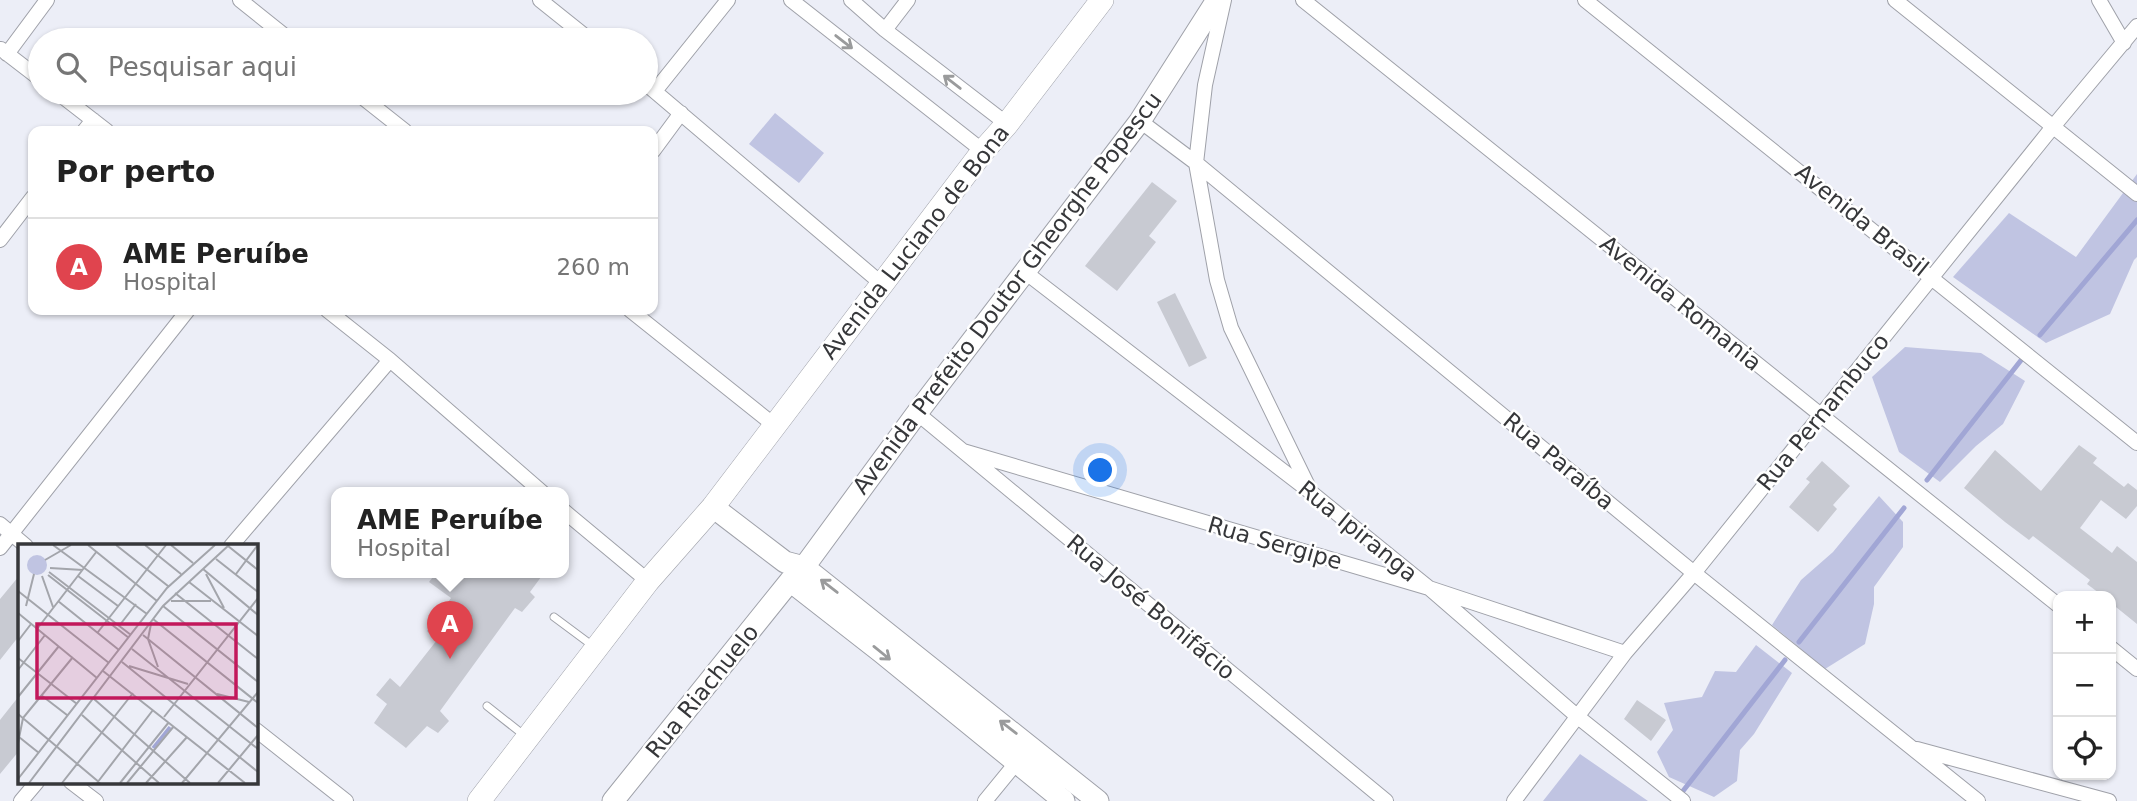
<!DOCTYPE html>
<html lang="pt">
<meta charset="utf-8">
<style>
:root{--surface:#fff;--page:#f2f2f2;--text:#222;--muted:#767676;--line:#e0e0e0;--accent:#56762e}
body{margin:0;font-family:"DejaVu Sans",sans-serif;background:var(--page);color:var(--text)}
.controls{position:absolute;right:21px;bottom:21px;display:grid;overflow:hidden;border-radius:14px;box-shadow:0 2px 5px #0004}
.controls button{width:63px;height:63px;display:grid;place-items:center;padding:0;border:0;border-bottom:2px solid var(--line);background:var(--surface);color:var(--text);font:35px sans-serif}
.you{position:absolute;left:1101px;top:471px;width:24px;height:24px;margin:-18px;border:5px solid #fff;border-radius:50%;background:#1a73e8;box-shadow:0 0 0 10px #1a73e833}
.badge{display:grid;place-items:center;width:46px;height:46px;border-radius:50%;background:var(--accent);color:#fff;font-size:23px;font-weight:700}
.pin{position:absolute;translate:-50% -58px;filter:drop-shadow(0 2px 4px #0008)}
.pin::after{content:'';position:absolute;top:37px;width:24px;height:21px;background:inherit;clip-path:polygon(0 0,100% 0,50% 100%)}
.popup{position:absolute;left:331px;top:487px;width:238px;height:91px;box-sizing:border-box;display:grid;place-content:center;border-radius:14px;background:var(--surface);filter:drop-shadow(0 2px 5px #0005);font-size:23px;white-space:nowrap;color:var(--muted)}
.popup b{font-size:26px;color:var(--text)}
.popup::after{content:'';position:absolute;left:50%;top:100%;margin-left:-14px;border:14px solid transparent;border-top-color:var(--surface)}
.list{margin:0;padding:0;list-style:none}
h2{display:flex;justify-content:space-between;align-items:center;height:91px;margin:0;padding:0 28px;font-size:30px}
h2 small{font-size:23px;font-weight:400;color:var(--muted)}
.list li{display:grid;grid-template-columns:46px 1fr auto;gap:21px;align-items:center;box-sizing:border-box;height:98px;padding:0 28px;border-top:2px solid var(--line)}
.list b{display:block;font-size:26px;white-space:nowrap}
.list p{margin:0;font-size:23px;white-space:nowrap;color:var(--muted)}
.list em{font-size:23px;font-style:normal;color:var(--muted)}
.icon{flex:none;width:38px;height:38px;fill:none;stroke:currentColor;stroke-width:2;stroke-linecap:round;stroke-linejoin:round}
.map{position:relative;flex:none;width:2137px;height:801px;overflow:hidden}
.search{position:absolute;background:var(--surface);box-shadow:0 2px 5px #0004;left:28px;top:28px;width:630px;height:77px;display:flex;align-items:center;gap:18px;box-sizing:border-box;padding:0 24px;border-radius:38px;color:var(--muted);font-size:26px}
.panel{position:absolute;background:var(--surface);box-shadow:0 2px 5px #0004;left:28px;top:126px;width:630px;height:189px;border-radius:14px}
.map>svg:first-child{display:block}
</style>
<div class="map">
<svg width="2137" height="801" viewBox="0 0 2137 801">
<rect width="100%" height="100%" fill="#eceef7"/>
<path fill="#c0c4e2" d="M775,113L824,153L799,183L749,144Z
M2137,174V257L2134,260L2110,314L2046,343L1953,277L2009,213L2076,257Z
M1905,347L1981,353L2025,381L2003,424L1976,446L1940,482L1899,452L1872,377Z
M1879,496L1903,522V547L1874,587V604L1865,644L1825,669L1772,625L1801,580L1833,552Z
M1756,645L1792,673L1754,734L1740,750L1737,781L1714,797L1669,777L1657,752L1673,730L1664,703L1702,697L1715,671L1736,672Z
M1580,754L1648,801H1543Z"/>
<g fill="none" stroke-linecap="round" stroke-linejoin="round">
<path stroke="#a1a6d5" stroke-width="5" d="M2040,335L2137,220
M1927,480L2022,359
M1799,642L1904,508
M1683,791L1785,660"/>
</g>
<path fill="#c8cad2" d="M1152,182L1177,201L1149,236L1156,242L1117,291L1085,266Z
M1175,293L1207,358L1189,367L1157,302Z
M2079,445L2097,458L2093,463L2124,487L2128,483L2137,490V506L2126,519L2101,500L2080,528L2112,553L2117,546L2137,562V624L2111,603V596H2103L2087,584L2090,580L2033,536L2029,540L2005,522L1964,488L1995,450L2041,491Z
M1822,461L1850,486L1833,505L1837,509L1818,532L1789,507L1810,482L1806,479Z
M436,573H544L530,592L535,597L522,612L515,608L440,711L449,721L438,733L427,726L406,748L374,723L387,704L376,695L390,678L400,687L437,640L427,631L451,598L429,582Z
M19,576V636L0,660V599Z
M19,696V751L0,774V720Z
M1637,700L1666,720L1651,741L1624,719Z"/>
<g fill="none" stroke-linecap="round" stroke-linejoin="round">
<defs>
<path id="lane" d="M554,617L593,646
M487,706L525,736"/>
<path id="street" d="M240,0L290,40
M540,0L590,40
M791,0L983,151
M851,0L885,30L1007,124
M1224,0L1205,85L1196,163L1217,280L1231,328L1311,492
M1303,0L2058,605
M1585,0L2137,443
M1895,0L2137,194
M2099,0L2124,43
M885,30L908,0
M1,49L40,79
M7,54L47,0
M646,84L882,284
M655,91L728,0
M58,93L107,131
M357,93L405,131
M1140,121L1196,163L1694,573L1978,801
M84,131L93,120
M653,151L681,113
M0,240L33,197
M1025,272L1313,494L1429,588L1578,717L1683,801
M327,310L390,360L543,493
M630,310L774,425
M917,413L1386,801
M963,451L1429,588L1625,653
M564,511L648,581
M0,524L26,546
M231,546L390,360
M0,548L188,310
M2111,648L2137,669
M256,730L346,801
M1917,749L2109,801
M71,782L96,801
M21,801L37,782
M985,801L1021,757
M1514,801L1625,653L1694,573L2052,128L2137,26"/>
<path id="secondary" d="M713,507L785,562L804,567L1098,801
M790,581L881,652L1064,801
M613,801L790,581L804,567L917,413L1140,121L1217,0"/>
<path id="primary" d="M479,801L648,581L713,507L983,151L1007,124L1102,0"/>
</defs>
<use href="#lane" stroke="#9fa1a9" stroke-width="9"/>
<use href="#street" stroke="#9fa1a9" stroke-width="16"/>
<use href="#secondary" stroke="#9fa1a9" stroke-width="23"/>
<use href="#primary" stroke="#9fa1a9" stroke-width="24"/>
<use href="#lane" stroke="#fff" stroke-width="7"/>
<use href="#street" stroke="#fff" stroke-width="14"/>
<use href="#secondary" stroke="#fff" stroke-width="21"/>
<use href="#primary" stroke="#fff" stroke-width="23"/>
</g>
<defs><path id="oneway-shaft" d="M-6 0H5M1.5-3L5.5 0L1.5 3" fill="none" stroke-width="1.6" stroke-linecap="round" stroke-linejoin="round" transform="scale(1.75)"/></defs>
<g stroke="#9a9b9c">
<use href="#oneway-shaft" transform="translate(844 42) rotate(38)"/>
<use href="#oneway-shaft" transform="translate(952 82) rotate(-142)"/>
<use href="#oneway-shaft" transform="translate(829 586) rotate(-142)"/>
<use href="#oneway-shaft" transform="translate(882 653) rotate(39)"/>
<use href="#oneway-shaft" transform="translate(1008 727) rotate(-142)"/>
</g>
<g text-anchor="middle" stroke-width="5" stroke-linejoin="round" paint-order="stroke">
<g font-size="23" fill="#36373a" stroke="#fff">
<text transform="translate(1862 220) rotate(39)" y="8">Avenida Brasil</text>
<text transform="translate(915 242) rotate(-52)" y="8">Avenida Luciano de Bona</text>
<text transform="translate(1007 293) rotate(-53)" y="8">Avenida Prefeito Doutor Gheorghe Popescu</text>
<text transform="translate(1681 303) rotate(39)" y="8">Avenida Romania</text>
<text transform="translate(1823 412) rotate(-51)" y="8">Rua Pernambuco</text>
<text transform="translate(1559 461) rotate(40)" y="8">Rua Paraíba</text>
<text transform="translate(1358 531) rotate(39)" y="8">Rua Ipiranga</text>
<text transform="translate(1275 543) rotate(16)" y="8">Rua Sergipe</text>
<text transform="translate(1151 607) rotate(40)" y="8">Rua José Bonifácio</text>
<text transform="translate(702 691) rotate(-51)" y="8">Rua Riachuelo</text>
</g>
</g>
<g transform="translate(18 544)">
<rect width="240" height="240" fill="#eceef7"/>
<path d="M9 21a10 10 0 1 1 20 0a10 10 0 1 1-20 0Z" fill="#c0c4e2"/>
<path fill="none" stroke="#a1a6d5" stroke-width="3.5" d="M135,204L152,183"/>
<path fill="none" stroke="#a3a5ab" stroke-width="2" d="M35,1L129,70M70,1L139,57M98,1L150,42M127,1L163,30M153,1L175,19M210,2L240,26M198,15L240,48M27,16L53,1M32,24L65,26M185,25L240,71M31,28L113,91M188,30L206,64M218,30L239,2M30,31L111,94M24,32L35,63M60,32L100,62M171,38L240,92M0,47L91,119M157,49L240,115M40,57L101,106M153,57H193M8,62L16,30M145,62L240,138M0,69L79,134M135,75L240,159M133,80L130,95L140,123M101,82L118,60M19,85L79,7M80,88L148,1M125,91L240,184M0,97L13,80M114,105L240,205M0,114L59,160M104,118L240,228M111,122L170,140M0,126L27,91M85,127L227,239M199,150L231,158M23,151L49,171M0,153L41,102M76,155L172,239M0,170L82,239M64,171L141,239M146,173L240,54M1,193L21,209M0,199L5,174L55,113M0,235L149,44L197,1M11,239L145,62L211,1M44,239L115,149M79,239L135,166M102,239L151,178M109,239L156,182M128,239L169,193M164,239L240,148M200,239L240,191"/>
<path fill="#c2185b" fill-opacity="0.15" stroke="#c2185b" stroke-width="3.5" d="M19,80H218V154H19Z"/>
<rect width="240" height="240" fill="none" stroke="#36373a" stroke-width="3.5"/>
</g>
</svg>
<div class="controls">
<button>+</button>
<button>−</button>
<button><svg class="icon" aria-label="locate" viewBox="0 0 24 24"><circle cx="12" cy="12" r="6"/><path d="M12 2v4M12 18v4M2 12h4M18 12h4"/></svg></button>
</div>
<div class="you"></div>
<div class="pin badge" style="left:450px;top:659px;background:#e0444e">A</div>
<div class="popup"><b>AME Peruíbe</b>Hospital</div>
<div class="search"><svg class="icon" aria-label="search" viewBox="0 0 24 24"><circle cx="10" cy="10" r="6"/><path d="M15 15l6 6"/></svg>Pesquisar aqui</div>
<section class="panel">
<h2>Por perto<small></small></h2>
<ul class="list">
<li><span class="badge" style="background:#e0444e">A</span><div><b>AME Peruíbe</b><p>Hospital</p></div><em>260 m</em></li>
</ul>
</section>
</div>
